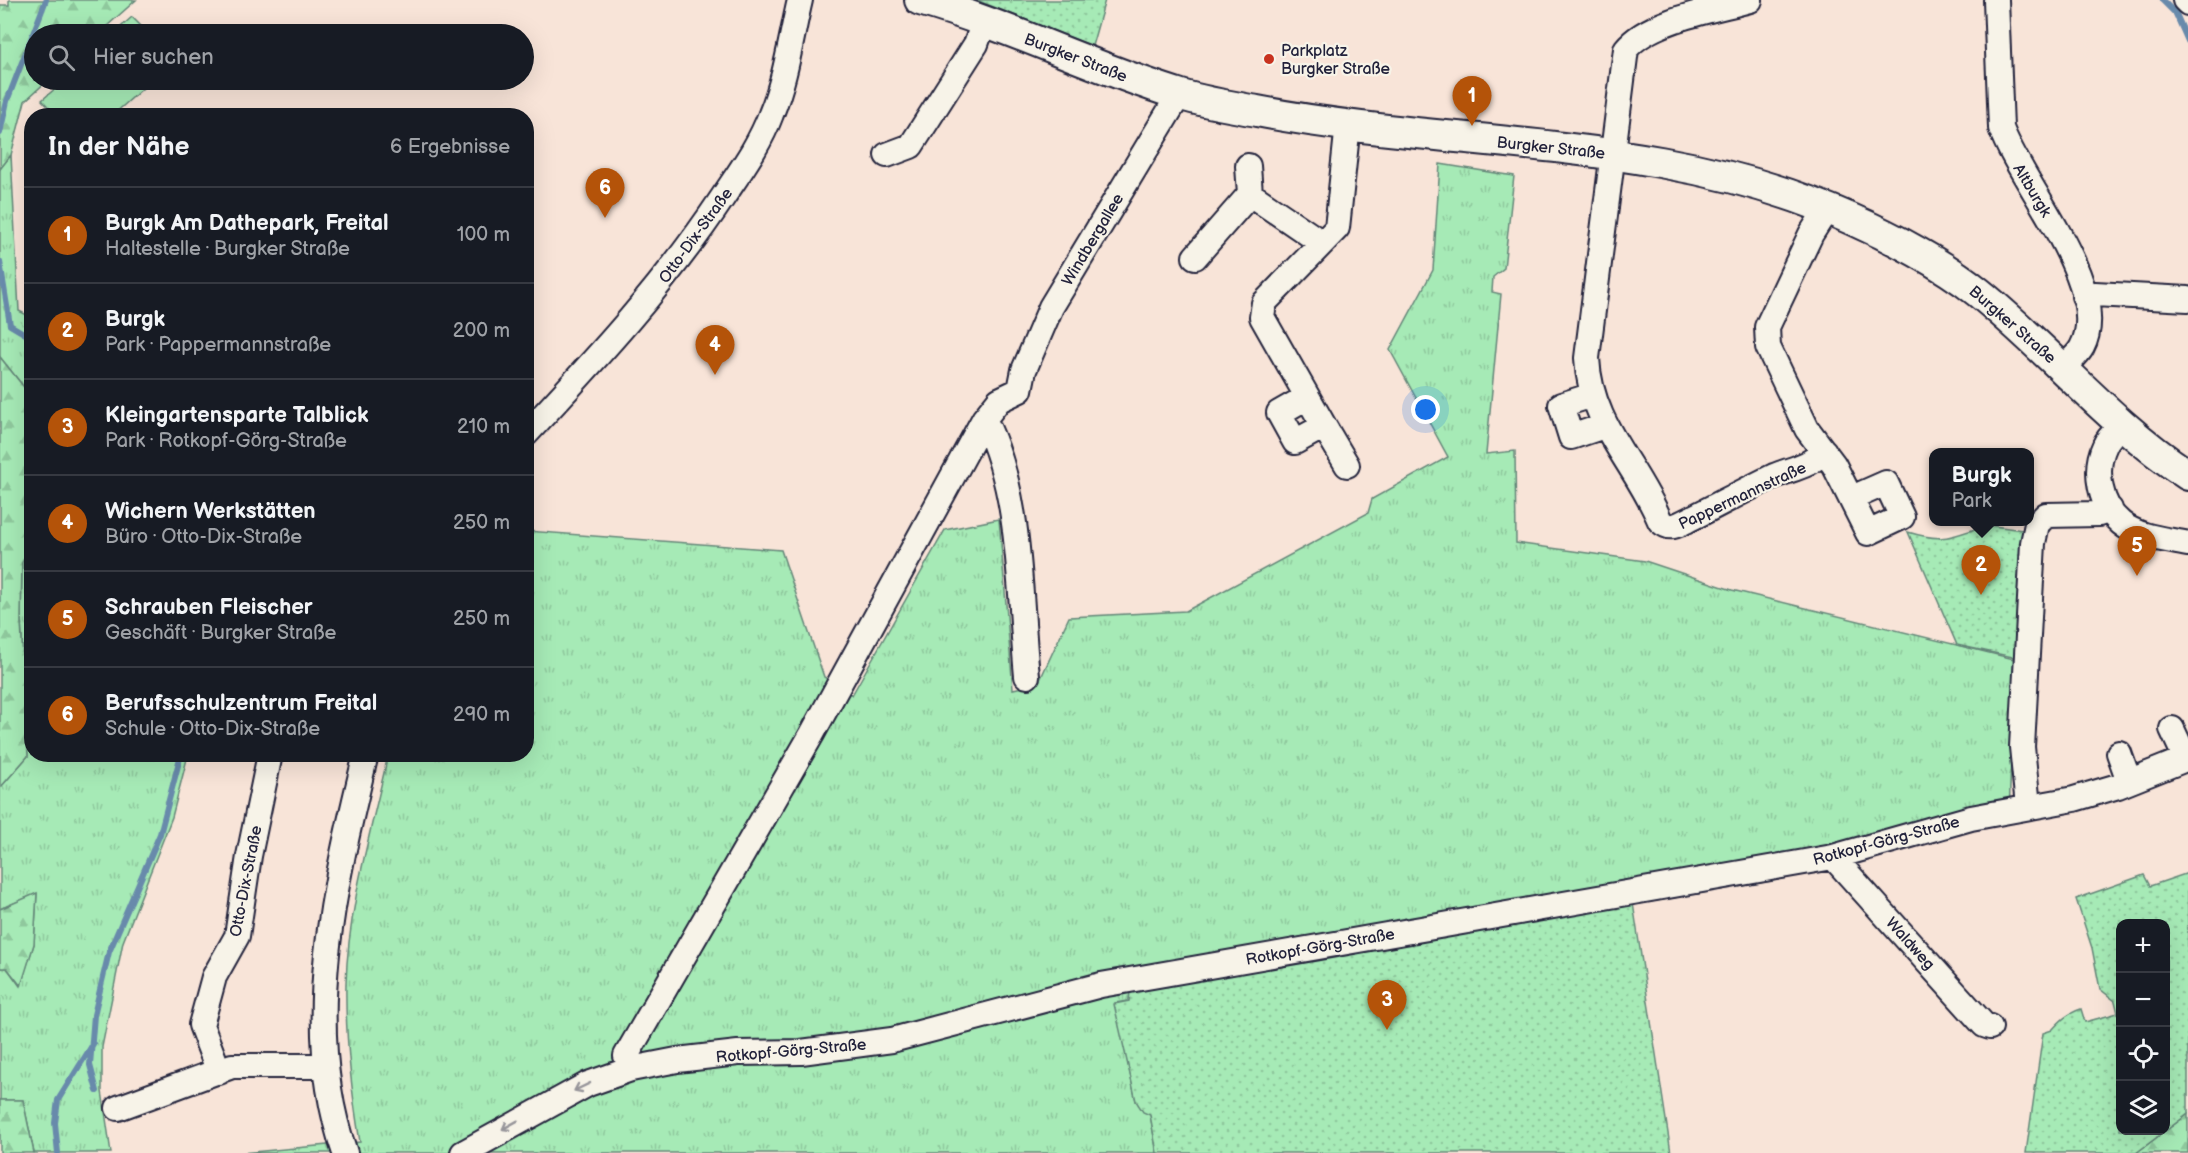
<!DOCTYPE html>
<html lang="de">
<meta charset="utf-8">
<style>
:root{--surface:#171b24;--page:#20242c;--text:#f1f3f6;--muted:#9ea1a6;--line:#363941;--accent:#b45309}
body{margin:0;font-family:"Balsamiq Sans",sans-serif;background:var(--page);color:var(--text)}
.controls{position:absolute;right:18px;bottom:18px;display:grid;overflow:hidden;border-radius:12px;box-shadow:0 6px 24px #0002}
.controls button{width:54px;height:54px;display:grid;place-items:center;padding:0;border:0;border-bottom:2px solid var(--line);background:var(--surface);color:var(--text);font:30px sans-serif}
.you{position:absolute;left:1426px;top:410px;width:21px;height:21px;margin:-15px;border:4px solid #fff;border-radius:50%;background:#1a73e8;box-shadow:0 0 0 9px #1a73e833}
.badge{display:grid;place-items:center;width:39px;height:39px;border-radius:50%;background:var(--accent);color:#fff;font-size:20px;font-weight:700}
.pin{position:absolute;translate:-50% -50px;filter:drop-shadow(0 2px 3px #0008)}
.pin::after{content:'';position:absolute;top:32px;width:21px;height:18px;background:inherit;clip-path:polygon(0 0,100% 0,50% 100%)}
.popup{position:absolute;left:1929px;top:448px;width:105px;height:78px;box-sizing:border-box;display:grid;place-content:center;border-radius:12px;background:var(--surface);filter:drop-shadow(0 2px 4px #0005);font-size:20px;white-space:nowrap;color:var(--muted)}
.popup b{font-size:22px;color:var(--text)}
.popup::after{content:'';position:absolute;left:50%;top:100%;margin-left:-12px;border:12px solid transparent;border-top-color:var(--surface)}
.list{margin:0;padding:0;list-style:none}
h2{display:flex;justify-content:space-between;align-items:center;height:78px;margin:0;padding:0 24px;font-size:26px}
h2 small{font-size:20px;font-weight:400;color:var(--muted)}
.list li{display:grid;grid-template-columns:39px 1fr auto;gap:18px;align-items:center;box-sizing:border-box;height:96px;padding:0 24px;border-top:2px solid var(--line)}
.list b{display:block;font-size:22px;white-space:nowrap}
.list p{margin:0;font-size:20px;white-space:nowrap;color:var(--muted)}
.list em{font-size:20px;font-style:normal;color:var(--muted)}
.icon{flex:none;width:33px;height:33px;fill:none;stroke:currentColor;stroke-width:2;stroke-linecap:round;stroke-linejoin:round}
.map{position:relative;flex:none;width:2188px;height:1153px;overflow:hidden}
.search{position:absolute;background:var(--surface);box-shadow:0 6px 24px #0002;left:24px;top:24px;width:510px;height:66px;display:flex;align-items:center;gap:15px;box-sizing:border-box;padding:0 21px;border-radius:33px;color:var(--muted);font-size:22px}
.panel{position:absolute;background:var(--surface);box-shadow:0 6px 24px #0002;left:24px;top:108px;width:510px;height:654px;border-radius:24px}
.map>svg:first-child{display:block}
</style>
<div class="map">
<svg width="2188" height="1153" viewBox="0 0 2188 1153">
<defs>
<pattern id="grass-tufts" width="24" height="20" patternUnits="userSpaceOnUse" patternTransform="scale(1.5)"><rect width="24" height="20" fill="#a6eab6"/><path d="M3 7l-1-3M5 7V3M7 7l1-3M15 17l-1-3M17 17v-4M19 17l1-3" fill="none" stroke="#8fc89d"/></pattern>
<pattern id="forest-firs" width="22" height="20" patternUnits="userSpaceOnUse" patternTransform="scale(1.5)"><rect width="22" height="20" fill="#a6eab6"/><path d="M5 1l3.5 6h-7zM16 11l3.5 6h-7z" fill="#8fc89d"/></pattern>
<pattern id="park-dots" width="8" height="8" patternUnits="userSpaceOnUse" patternTransform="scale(1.5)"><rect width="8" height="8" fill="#a6eab6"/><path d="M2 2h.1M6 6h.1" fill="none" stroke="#8fc89d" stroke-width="1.8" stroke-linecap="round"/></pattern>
</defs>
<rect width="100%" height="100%" fill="#f8e4d8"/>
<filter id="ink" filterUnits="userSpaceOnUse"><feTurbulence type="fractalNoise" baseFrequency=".0167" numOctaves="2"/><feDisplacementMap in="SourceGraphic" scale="12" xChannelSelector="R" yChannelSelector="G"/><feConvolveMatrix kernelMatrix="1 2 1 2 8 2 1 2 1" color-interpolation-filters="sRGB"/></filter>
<g filter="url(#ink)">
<path fill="url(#grass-tufts)" stroke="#648678" stroke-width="1.5" d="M11,155L19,311L31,317V396L0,357V169Z
M1440,164L1514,176L1504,268L1493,277L1492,292L1501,294L1486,454L1515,451L1516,543L1645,561L1732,590L2014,659L2009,819L1832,868L1777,880L1130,992L1129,1001L1115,1003L1136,1101L1150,1114L1157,1153H241L360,1142C351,1088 345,1037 346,983C348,908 372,828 388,755L526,754L527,531L781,550L824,677L852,695L945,530L999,519L1013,689L1038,684L1069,617L1186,611L1368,513L1372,499L1448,457L1390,350L1433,270Z
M31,545L32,754L188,755L172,817L123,942L102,1047V1091L111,1153H34L23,1100H0V968H7L20,986L34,944L37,894L0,909V788L28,756L21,621L22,563Z"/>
<path fill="url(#forest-firs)" stroke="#648678" stroke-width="1.5" d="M9,0H136L98,34H34V80H48L25,101L11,155L0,169V5H9Z
M0,357L31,396V545L22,563L21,621L28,756L0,788Z
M37,893L34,944L21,986L7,968H0V909Z
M0,1100H23L34,1153H0Z
M2188,1114V1153H2136Z"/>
<path fill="url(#park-dots)" stroke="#648678" stroke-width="1.5" fill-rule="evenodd" d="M976,0H1105L1092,46Z
M1986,525L2030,531L2022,659L1957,645L1908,532C1943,543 1952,537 1986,525Z
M2188,873V1114L2136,1153H2026L2043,1033L2052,1030C2061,1020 2067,1014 2081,1009L2085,1022L2118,1013L2115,1001L2100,989L2092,948L2076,899L2144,875L2150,886ZM2120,924H2166V1130H2120Z
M1633,903L1671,1153H1157L1150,1115L1143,1112L1136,1101L1114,1004L1129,1001L1130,992Z"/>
<path fill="#a6eab6" stroke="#648678" stroke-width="1.5" d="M132,17L149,34H113Z
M65,80H152L113,115H56L42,100Z"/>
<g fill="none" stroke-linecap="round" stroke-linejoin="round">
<path stroke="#688aab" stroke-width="6" d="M2162,0L2176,14L2188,41
M0,133L7,101L46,0
M0,262L10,325L32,338
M97,1091L90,1065L94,1015L109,952L160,834L181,754
M58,1153L55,1123L58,1100L93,1044"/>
<defs>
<path id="minor" d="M1750,0C1714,10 1649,20 1626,49L1587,358C1590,425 1636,463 1660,521C1670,530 1675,526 1686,521C1716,506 1745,490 1774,476C1793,468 1809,467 1824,451
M1996,0L2001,128C2020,183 2113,289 2082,347C2078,355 2070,361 2063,368
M2185,0L2188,3
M887,155L911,146L976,44L984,22
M1248,166L1250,194L1322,243
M1827,209L1811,234L1767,327L1768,347L1807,429L1834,465L1868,533L1902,517L1886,483L1852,498
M1195,257L1250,194
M2084,296L2095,294L2188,299
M1593,395L1561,405L1571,437L1604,426
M1307,397L1279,413L1295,442L1324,426L1262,317L1264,303L1337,228L1348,124
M984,419C1022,494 1019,593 1027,676
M2123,424C2117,430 2108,437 2105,445C2093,470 2100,506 2121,523C2139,538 2166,539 2188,544
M1324,426L1347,465
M526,434C597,358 666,283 723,197C741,170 760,144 771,114C786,78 791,38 800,0
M2172,729L2186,759
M2119,753L2129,781
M2028,806L2022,747L2033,543L2037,524L2046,515L2099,514L2110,509
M1833,857L1984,1025L1990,1027
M631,1069L626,1056L812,734L984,419L999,400L1020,390L1024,370L1051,307L1179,95
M219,1072L201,1025L214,977L237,936L249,856L270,754
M118,1108L232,1066H325
M345,1153C300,1025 335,882 366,754
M463,1153L588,1084L631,1069L677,1060L738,1053L801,1052L892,1040L1101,985L1833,857L1971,818L2074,799L2118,786L2188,758"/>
<path id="major" d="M920,0C1007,25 1089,66 1175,93C1201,102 1230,106 1257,111C1454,149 1665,134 1851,219C1892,237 1943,264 1978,292C2050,350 2110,424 2188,475"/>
</defs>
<use href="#minor" stroke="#22223b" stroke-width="28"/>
<use href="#major" stroke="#22223b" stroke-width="34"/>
<use href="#minor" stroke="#f7f3e8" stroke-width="24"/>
<use href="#major" stroke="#f7f3e8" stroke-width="30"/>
</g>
<defs><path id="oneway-shaft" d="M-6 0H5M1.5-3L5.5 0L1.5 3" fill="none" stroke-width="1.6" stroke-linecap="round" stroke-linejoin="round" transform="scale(1.5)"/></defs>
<g stroke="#97959a">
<use href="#oneway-shaft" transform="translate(582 1087) rotate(154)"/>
<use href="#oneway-shaft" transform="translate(510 1125) rotate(151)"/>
</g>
</g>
<circle fill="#c8321e" stroke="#f7f3e8" stroke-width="2" cx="1269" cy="59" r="6"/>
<g text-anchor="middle" stroke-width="4.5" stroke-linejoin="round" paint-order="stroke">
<g font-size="16" fill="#22223b" stroke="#f7f3e8" text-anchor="start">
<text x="1281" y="56">Parkplatz<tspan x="1281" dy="18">Burgker Straße</tspan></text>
</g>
<g font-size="16" fill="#22223b" stroke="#f7f3e8">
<text transform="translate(1076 57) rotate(21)" y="6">Burgker Straße</text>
<text transform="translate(1551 147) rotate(6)" y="6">Burgker Straße</text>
<text transform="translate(2033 190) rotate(59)" y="6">Altburgk</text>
<text transform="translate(695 235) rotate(-54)" y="6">Otto-Dix-Straße</text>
<text transform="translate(1092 239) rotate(-59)" y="6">Windbergallee</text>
<text transform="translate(2013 324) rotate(41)" y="6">Burgker Straße</text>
<text transform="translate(1742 495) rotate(-25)" y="6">Pappermannstraße</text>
<text transform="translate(1886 840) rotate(-15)" y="6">Rotkopf-Görg-Straße</text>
<text transform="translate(245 881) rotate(-79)" y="6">Otto-Dix-Straße</text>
<text transform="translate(1911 943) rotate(48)" y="6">Waldweg</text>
<text transform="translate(1320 946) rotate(-10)" y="6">Rotkopf-Görg-Straße</text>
<text transform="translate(791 1050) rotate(-5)" y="6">Rotkopf-Görg-Straße</text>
</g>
</g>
</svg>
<div class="controls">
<button>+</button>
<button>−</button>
<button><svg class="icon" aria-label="locate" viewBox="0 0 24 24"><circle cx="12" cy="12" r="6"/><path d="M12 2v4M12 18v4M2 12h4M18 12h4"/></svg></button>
<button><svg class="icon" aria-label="layers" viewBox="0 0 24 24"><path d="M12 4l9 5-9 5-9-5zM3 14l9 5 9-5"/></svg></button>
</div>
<div class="you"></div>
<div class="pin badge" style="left:1472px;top:126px">1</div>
<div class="pin badge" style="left:1981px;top:595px">2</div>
<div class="popup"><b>Burgk</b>Park</div>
<div class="pin badge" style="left:1387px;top:1030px">3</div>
<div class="pin badge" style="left:715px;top:375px">4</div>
<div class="pin badge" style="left:2137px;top:576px">5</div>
<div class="pin badge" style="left:605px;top:218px">6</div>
<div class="search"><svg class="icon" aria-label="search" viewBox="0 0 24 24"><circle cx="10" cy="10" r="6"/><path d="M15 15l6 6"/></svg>Hier suchen</div>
<section class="panel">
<h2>In der Nähe<small>6 Ergebnisse</small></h2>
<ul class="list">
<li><span class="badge">1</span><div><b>Burgk Am Dathepark, Freital</b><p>Haltestelle · Burgker Straße</p></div><em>100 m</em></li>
<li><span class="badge">2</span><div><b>Burgk</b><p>Park · Pappermannstraße</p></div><em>200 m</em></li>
<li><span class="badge">3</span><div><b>Kleingartensparte Talblick</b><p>Park · Rotkopf-Görg-Straße</p></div><em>210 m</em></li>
<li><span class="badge">4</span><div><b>Wichern Werkstätten</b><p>Büro · Otto-Dix-Straße</p></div><em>250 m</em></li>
<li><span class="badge">5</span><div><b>Schrauben Fleischer</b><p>Geschäft · Burgker Straße</p></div><em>250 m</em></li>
<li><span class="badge">6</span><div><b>Berufsschulzentrum Freital</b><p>Schule · Otto-Dix-Straße</p></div><em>290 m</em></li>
</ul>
</section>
</div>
